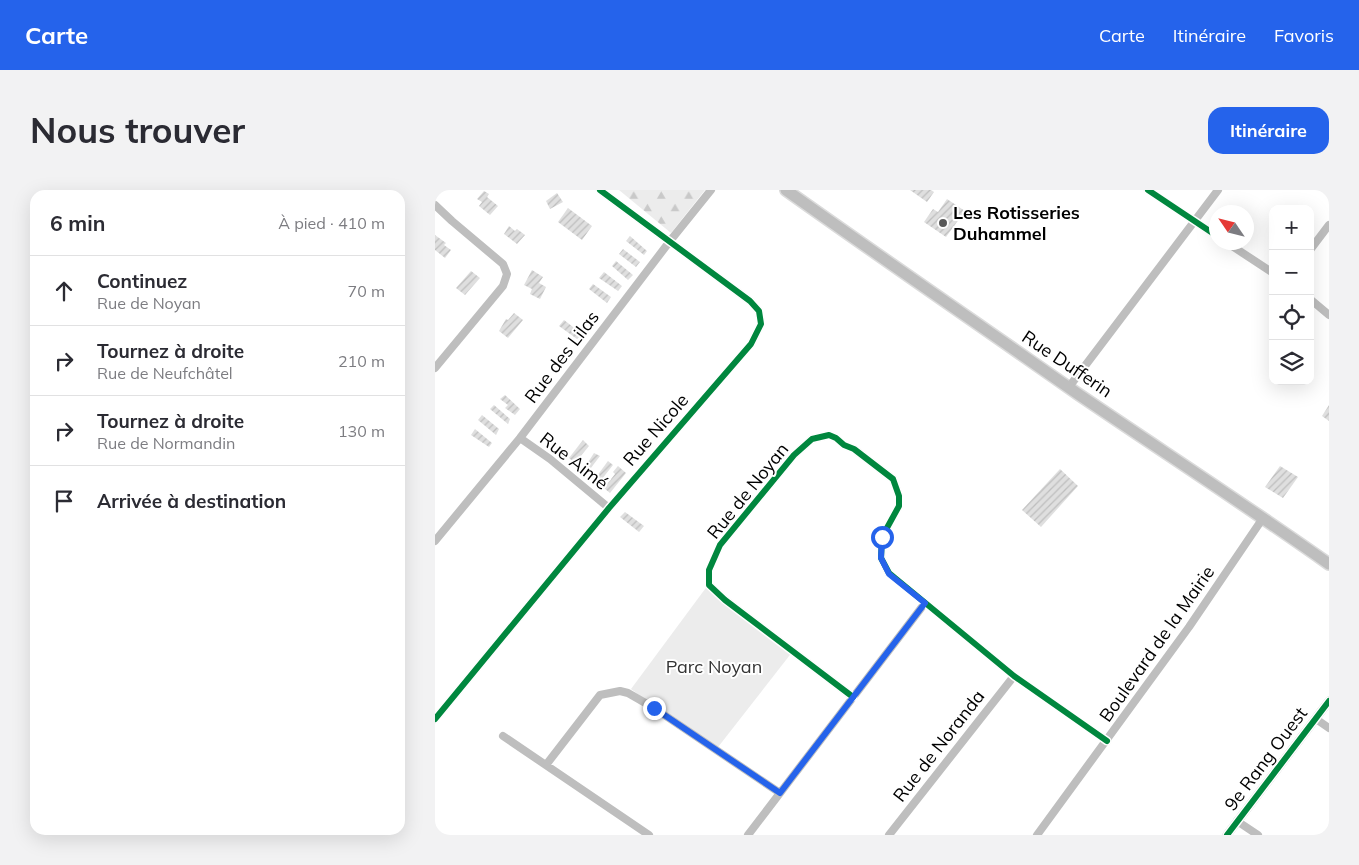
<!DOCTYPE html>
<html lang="fr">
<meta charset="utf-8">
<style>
:root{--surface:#fff;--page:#f2f2f3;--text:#2b2b33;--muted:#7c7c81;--line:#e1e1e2;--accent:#2563eb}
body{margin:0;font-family:Mulish,sans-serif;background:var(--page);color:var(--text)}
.controls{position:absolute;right:15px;top:15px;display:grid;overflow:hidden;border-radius:10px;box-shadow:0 5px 20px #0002}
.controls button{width:45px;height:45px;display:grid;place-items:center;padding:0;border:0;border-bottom:1px solid var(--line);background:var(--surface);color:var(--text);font:25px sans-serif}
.compass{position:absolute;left:774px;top:15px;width:45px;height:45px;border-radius:50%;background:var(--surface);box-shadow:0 5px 20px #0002;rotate:305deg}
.stop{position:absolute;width:15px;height:15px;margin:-11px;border:4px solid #2563eb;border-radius:50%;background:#fff}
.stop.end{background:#2563eb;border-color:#fff;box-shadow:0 1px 5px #0008}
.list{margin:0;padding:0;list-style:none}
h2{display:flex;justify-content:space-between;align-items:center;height:65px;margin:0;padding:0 20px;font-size:21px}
h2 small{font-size:16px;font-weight:400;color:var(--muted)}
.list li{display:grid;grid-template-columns:32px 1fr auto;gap:15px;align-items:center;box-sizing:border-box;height:70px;padding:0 20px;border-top:1px solid var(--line)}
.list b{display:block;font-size:19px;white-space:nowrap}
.list p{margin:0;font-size:16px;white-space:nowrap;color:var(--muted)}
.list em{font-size:16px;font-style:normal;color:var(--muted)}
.icon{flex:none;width:28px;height:28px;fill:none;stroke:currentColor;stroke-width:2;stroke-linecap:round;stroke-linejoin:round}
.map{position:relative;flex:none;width:894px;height:645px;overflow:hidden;border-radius:15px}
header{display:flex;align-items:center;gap:30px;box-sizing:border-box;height:70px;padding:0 25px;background:var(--accent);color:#fff}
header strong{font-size:24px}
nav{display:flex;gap:28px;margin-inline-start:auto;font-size:18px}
.intro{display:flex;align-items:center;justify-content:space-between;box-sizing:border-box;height:120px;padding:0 30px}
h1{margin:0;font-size:35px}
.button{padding:12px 22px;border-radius:15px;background:var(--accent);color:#fff;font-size:18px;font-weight:700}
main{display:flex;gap:30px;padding:0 30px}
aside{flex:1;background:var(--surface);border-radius:15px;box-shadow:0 5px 20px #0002}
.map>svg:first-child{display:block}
</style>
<header>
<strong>Carte</strong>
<nav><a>Carte</a><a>Itinéraire</a><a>Favoris</a></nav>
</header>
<div class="intro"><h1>Nous trouver</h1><a class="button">Itinéraire</a></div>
<main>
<aside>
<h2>6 min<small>À pied · 410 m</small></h2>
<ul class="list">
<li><svg class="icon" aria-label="ahead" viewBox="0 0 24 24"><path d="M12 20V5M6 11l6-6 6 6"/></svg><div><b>Continuez</b><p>Rue de Noyan</p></div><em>70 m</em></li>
<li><svg class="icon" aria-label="right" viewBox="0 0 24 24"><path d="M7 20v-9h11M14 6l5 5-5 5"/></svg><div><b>Tournez à droite</b><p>Rue de Neufchâtel</p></div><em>210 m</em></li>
<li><svg class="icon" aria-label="right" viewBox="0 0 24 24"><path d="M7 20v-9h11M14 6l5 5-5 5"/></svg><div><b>Tournez à droite</b><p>Rue de Normandin</p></div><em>130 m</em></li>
<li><svg class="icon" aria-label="arrive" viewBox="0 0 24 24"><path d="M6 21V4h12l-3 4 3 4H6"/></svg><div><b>Arrivée à destination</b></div></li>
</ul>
</aside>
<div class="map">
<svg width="894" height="645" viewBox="0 0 894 645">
<defs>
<pattern id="forest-firs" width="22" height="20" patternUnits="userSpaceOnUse" patternTransform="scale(1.25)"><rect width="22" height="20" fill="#ececec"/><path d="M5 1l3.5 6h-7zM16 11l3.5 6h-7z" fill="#c9c9c9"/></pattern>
<pattern id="building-hatch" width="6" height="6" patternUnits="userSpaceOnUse" patternTransform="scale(1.25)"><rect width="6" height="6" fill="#dfdfdf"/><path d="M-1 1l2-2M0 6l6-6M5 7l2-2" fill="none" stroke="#bebebe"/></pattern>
</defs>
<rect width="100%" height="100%" fill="#fff"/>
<path fill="#ececec" d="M273,395L358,461L280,561L196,499Z"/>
<path fill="url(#forest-firs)" d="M184,0H270L236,43Z"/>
<path fill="url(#building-hatch)" d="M475,0H496L499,2L492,12Z
M49,1L54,4L52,7L63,16L55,25L44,16L47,12L42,9Z
M122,3L128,12L115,19L111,11Z
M512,9L530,21L511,47L489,32L498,19L503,22Z
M133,18L157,36L147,50L123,32Z
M74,36L80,41L82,39L90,45L82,54L69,44Z
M0,45L11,53L9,55L16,60L10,68L0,60Z
M195,46L212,61L209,65L191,51Z
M188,59L205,72L201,77L184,64Z
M181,71L198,85L193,90L177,76Z
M97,80L108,87L104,93L111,97L105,109L95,104L97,99L89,95Z
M36,81L45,88L30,105L21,98Z
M169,82L187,96L183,101L164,88Z
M158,94L176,107L172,113L154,99Z
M79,123L88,130L73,148L64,141L71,129L73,130Z
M129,130L147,144L142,149L124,136Z
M70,205L85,219L80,225L70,218L73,215L65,209Z
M59,215L75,229L73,234L55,219Z
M894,215V231L887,226Z
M47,225L64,239L61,245L43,230Z
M40,239L57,253L54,257L36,245Z
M148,250L154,256L140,273L134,268Z
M159,263L165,266L152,283L148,280Z
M173,271L178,275L163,294L159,290Z
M183,276L191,283L175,303L169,298L180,284L178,282Z
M845,276L863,287L848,308L830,297Z
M625,279L643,296L606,337L587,320Z
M190,322L209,336L204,342L185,327Z"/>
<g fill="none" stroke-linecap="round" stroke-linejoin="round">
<defs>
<path id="primary" d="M351,0C448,69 546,136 643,204C727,261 812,316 894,374"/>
</defs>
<use href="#primary" stroke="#dbdbdb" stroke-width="14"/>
<path stroke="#bebebe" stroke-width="8" d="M713,0L782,46
M0,15L17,31L68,74L72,84L68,96L0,178
M791,52L838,83
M875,60L894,35
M875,109L894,125
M634,197L783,0
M85,248L115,269L174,318
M0,351L85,248L235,51L276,0
M418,507L290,410L274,395V380L285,355L359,265L377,249L394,245L401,248L409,255L419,259L458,289L464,306V316L447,347L446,368L454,383L579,486L672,551
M0,529L174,318L316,154L326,134L324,121L315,111L165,0
M881,529L894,538
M68,546L214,645
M111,575L165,505L185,501L193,503L219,518L345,603
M802,631L823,645
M313,645L490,413
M454,645L579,486
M602,645L754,437L828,328"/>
<path stroke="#bebebe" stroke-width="9" d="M792,645L894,511"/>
<use href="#primary" stroke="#bebebe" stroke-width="11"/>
<defs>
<path id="cycleway" d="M713,0L782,46
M418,507L290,410L274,395V380L285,355L359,265L377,249L394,245L401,248L409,255L419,259L458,289L464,306V316L447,347L446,368L454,383L579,486L672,551
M0,529L174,318L316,154L326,134L324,121L315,111L165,0
M792,645L894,511"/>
</defs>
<use href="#cycleway" stroke="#fff" stroke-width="9"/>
<use href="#cycleway" stroke="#00873e" stroke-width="6"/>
</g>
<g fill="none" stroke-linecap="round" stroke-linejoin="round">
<path stroke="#2563eb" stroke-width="6" d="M219,518L345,603L490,413L454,384L446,368L447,347"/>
</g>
<circle fill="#595959" stroke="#fff" stroke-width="2" cx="508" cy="33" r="5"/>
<g text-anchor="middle" stroke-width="4" stroke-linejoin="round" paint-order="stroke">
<g font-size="18" font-weight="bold" fill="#000" stroke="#fff" text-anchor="start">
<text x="518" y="29">Les Rotisseries<tspan x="518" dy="21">Duhammel</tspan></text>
</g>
<g font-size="18" fill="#000" stroke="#fff">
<text transform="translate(127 167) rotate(-53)" y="6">Rue des Lilas</text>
<text transform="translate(632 174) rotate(34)" y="6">Rue Dufferin</text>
<text transform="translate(221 240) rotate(-49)" y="6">Rue Nicole</text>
<text transform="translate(139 271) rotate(38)" y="6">Rue Aimé</text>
<text transform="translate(313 301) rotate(-51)" y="6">Rue de Noyan</text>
<text transform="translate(722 454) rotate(-55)" y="6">Boulevard de la Mairie</text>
<text transform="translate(504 556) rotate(-52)" y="6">Rue de Noranda</text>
<text transform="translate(831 569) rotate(-53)" y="6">9e Rang Ouest</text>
</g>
<g font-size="18" fill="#333" stroke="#fff">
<text x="279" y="483">Parc Noyan</text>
</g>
</g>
</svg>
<div class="controls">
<button>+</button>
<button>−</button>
<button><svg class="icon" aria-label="locate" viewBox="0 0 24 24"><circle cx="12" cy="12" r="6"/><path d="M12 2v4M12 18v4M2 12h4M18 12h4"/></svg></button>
<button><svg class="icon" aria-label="layers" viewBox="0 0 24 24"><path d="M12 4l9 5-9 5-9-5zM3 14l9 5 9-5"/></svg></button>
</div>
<svg class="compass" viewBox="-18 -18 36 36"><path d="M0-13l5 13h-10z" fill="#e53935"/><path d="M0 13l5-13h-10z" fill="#7c7c81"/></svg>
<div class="stop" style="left:447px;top:347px"></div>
<div class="stop end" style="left:219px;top:518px"></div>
</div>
</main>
